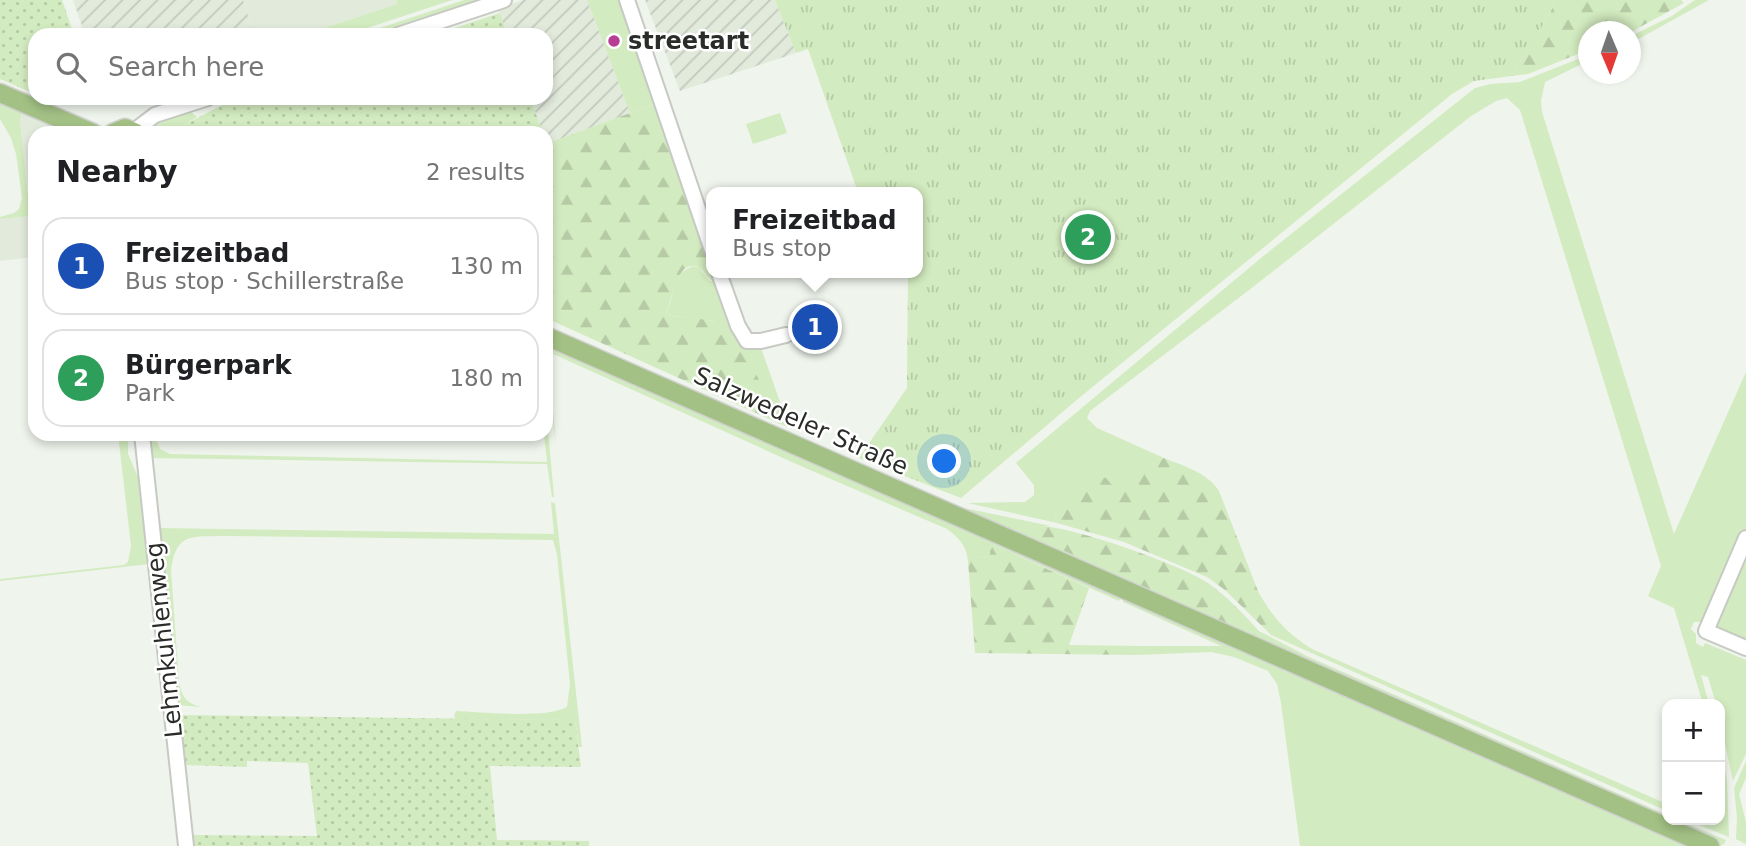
<!DOCTYPE html>
<meta charset="utf-8">
<style>
:root{--surface:#fff;--page:#f6f6f6;--text:#202124;--muted:#757577;--line:#e0e0e0;--accent:#b73e93}
body{margin:0;font-family:"DejaVu Sans",sans-serif;background:var(--page);color:var(--text)}
.controls{position:absolute;right:21px;bottom:21px;display:grid;overflow:hidden;border-radius:14px;box-shadow:0 4px 10px #0003}
.controls button{width:63px;height:63px;display:grid;place-items:center;padding:0;border:0;border-bottom:2px solid var(--line);background:var(--surface);color:var(--text);font:35px sans-serif}
.compass{position:absolute;left:1578px;top:21px;width:63px;height:63px;border-radius:50%;background:var(--surface);box-shadow:0 4px 10px #0003;rotate:178deg}
.you{position:absolute;left:945px;top:462px;width:24px;height:24px;margin:-18px;border:5px solid #fff;border-radius:50%;background:#1a73e8;box-shadow:0 0 0 10px #1a73e833}
.badge{display:grid;place-items:center;width:46px;height:46px;border-radius:50%;background:var(--accent);color:#fff;font-size:23px;font-weight:700}
.pin{position:absolute;translate:-50% -50%;border:4px solid #fff;box-shadow:0 2px 7px #0006}
.popup{position:absolute;left:706px;top:187px;width:217px;height:91px;box-sizing:border-box;display:grid;place-content:center;border-radius:14px;background:var(--surface);filter:drop-shadow(0 2px 5px #0005);font-size:23px;white-space:nowrap;color:var(--muted)}
.popup b{font-size:26px;color:var(--text)}
.popup::after{content:'';position:absolute;left:50%;top:100%;margin-left:-14px;border:14px solid transparent;border-top-color:var(--surface)}
.list{margin:0;padding:0;list-style:none}
h2{display:flex;justify-content:space-between;align-items:center;height:91px;margin:0;padding:0 28px;font-size:30px}
h2 small{font-size:23px;font-weight:400;color:var(--muted)}
.list li{display:grid;grid-template-columns:46px 1fr auto;gap:21px;align-items:center;box-sizing:border-box;height:98px;margin:0 14px 14px;padding:0 14px;border:2px solid var(--line);border-radius:21px}
.list b{display:block;font-size:26px;white-space:nowrap}
.list p{margin:0;font-size:23px;white-space:nowrap;color:var(--muted)}
.list em{font-size:23px;font-style:normal;color:var(--muted)}
.icon{flex:none;width:38px;height:38px;fill:none;stroke:currentColor;stroke-width:2;stroke-linecap:round;stroke-linejoin:round}
.map{position:relative;flex:none;width:1746px;height:846px;overflow:hidden}
.search{position:absolute;background:var(--surface);box-shadow:0 4px 10px #0003;left:28px;top:28px;width:525px;height:77px;display:flex;align-items:center;gap:18px;box-sizing:border-box;padding:0 24px;border-radius:21px;color:var(--muted);font-size:26px}
.panel{position:absolute;background:var(--surface);box-shadow:0 4px 10px #0003;left:28px;top:126px;width:525px;height:315px;border-radius:21px}
.map>svg:first-child{display:block}
</style>
<div class="map">
<svg width="1746" height="846" viewBox="0 0 1746 846">
<defs>
<pattern id="industrial-furrows" width="10" height="10" patternUnits="userSpaceOnUse" patternTransform="scale(1.75)"><rect width="10" height="10" fill="#e2eadc"/><path d="M-1 1l2-2M0 10L10 0M9 11l2-2" fill="none" stroke="#c2c9bd"/></pattern>
<pattern id="forest-firs" width="22" height="20" patternUnits="userSpaceOnUse" patternTransform="scale(1.75)"><rect width="22" height="20" fill="#d3ebc0"/><path d="M5 1l3.5 6h-7zM16 11l3.5 6h-7z" fill="#b5caa5"/></pattern>
<pattern id="park-tufts" width="24" height="20" patternUnits="userSpaceOnUse" patternTransform="scale(1.75)"><rect width="24" height="20" fill="#d3ebc0"/><path d="M3 7l-1-3M5 7V3M7 7l1-3M15 17l-1-3M17 17v-4M19 17l1-3" fill="none" stroke="#b5caa5"/></pattern>
<pattern id="garden-dots" width="8" height="8" patternUnits="userSpaceOnUse" patternTransform="scale(1.75)"><rect width="8" height="8" fill="#d3ebc0"/><path d="M2 2h.1M6 6h.1" fill="none" stroke="#b5caa5" stroke-width="1.8" stroke-linecap="round"/></pattern>
</defs>
<rect width="100%" height="100%" fill="#eff4ec"/>
<path fill="#e2eadc" d="M243,0H396L397,4L303,35H254Z
M22,112L68,133H35V257L0,261V219L30,216L20,119Z"/>
<path fill="url(#industrial-furrows)" d="M73,0H243L254,35H85Z
M523,0H587L630,113L547,144L546,133H543L530,98H546V35H507L498,8Z
M645,0H775L796,53L680,91Z"/>
<path fill="#d3ebc0" d="M396,0H452L346,35H303L397,4Z
M464,0H485L379,35H359Z
M587,0H622L657,103L630,113Z
M1695,0H1709L1631,43V36L1672,16Z
M1588,55V61L1545,82L1541,100L1542,112L1674,534L1746,372V528L1706,618L1701,622H1694L1691,629L1696,634V643L1703,647L1705,643L1746,660V754L1733,781L1720,721V704H1716L1708,677L1701,675L1709,704H1703L1674,608L1648,596L1661,566L1520,110L1507,98L1496,101L1471,116L1253,287L1090,411L1087,418L1097,428L1164,458C1148,464 1135,477 1120,482C1108,486 1093,483 1081,483L1055,514L1057,523L968,503L1025,502L1034,495V485L1016,463L1261,258L1475,88L1491,84L1520,82Z
M0,103L22,112L20,120L30,216L0,219V217L14,213L19,209L22,198L16,154L11,138L0,119Z
M190,111L197,117L184,125L182,133H157L154,127L165,120Z
M780,113L787,133L753,144L746,124Z
M693,266L699,268L710,281H717L735,334L713,321L665,315C677,294 668,276 693,266Z
M739,341L751,348H761L780,402C757,390 752,362 739,341Z
M546,345L1122,594L1119,601L994,545L990,556L972,558L968,561C966,545 959,538 947,529L803,467L551,353L548,356L556,444L546,371Z
M546,407L554,497H552L547,464L149,458L147,434H154L160,449L170,454L547,462L544,434H546Z
M118,434H128V454L141,484L149,564L0,581V579L124,565L128,562L131,546Z
M551,502L555,503L582,747H579L575,720L456,719L454,716L456,711C482,712 547,719 567,707L570,684L557,554L553,540L226,536C193,537 176,531 171,570L179,683C183,698 186,703 201,707L177,705L156,530L160,528L554,534Z
M964,508L1051,526H1040L1262,636L1259,631L1307,656L1667,815V820H1679L1726,840L1724,844L1720,846L962,513Z
M1746,549V644L1714,627Z
M1259,593C1273,618 1288,634 1312,649L1667,804V811L1271,635L1265,629L1270,630Z
M1126,596L1277,662L1285,672H1300L1694,846H1300L1281,703L1277,684L1268,671L1234,657L1211,652L1137,655L1140,646H1221L1123,602Z
M1720,744L1727,781L1729,837L1687,820H1704L1716,825L1722,816Z
M1746,761V778L1739,794L1746,822V844L1736,839L1737,818L1734,788Z"/>
<path fill="url(#forest-firs)" d="M1556,0H1681L1684,3L1631,32H1588V50L1528,74L1511,76L1549,15Z
M657,103L712,265V273H714L715,282C707,280 706,271 698,267C676,258 672,303 665,315C682,318 710,318 724,325C754,342 749,386 780,402L787,427L546,318V144Z
M1164,458C1183,466 1207,472 1219,491L1272,627L1270,630L1265,629L1225,590L1207,577L1124,542L1057,523L1055,514L1058,497C1070,489 1081,483 1093,475L1106,478L1111,484C1131,480 1145,465 1164,458Z
M1040,526C1071,526 1182,565 1208,583C1227,596 1244,615 1259,631L1262,636L1260,639L1256,637L1038,539L1034,529Z
M994,545L1089,588L1069,645L1140,646L1137,655L975,653L968,561L972,558L990,556V551Z"/>
<path fill="url(#park-tufts)" d="M775,0H1556L1549,15L1511,76L1474,81L1452,94L1079,398L961,498L859,458L907,388L908,273H918V192H858L808,49L796,53Z"/>
<path fill="url(#garden-dots)" d="M0,0H62L74,35H35V94L0,79Z
M500,13L507,35H433Z
M240,98H530L543,133H182L184,125L226,103Z
M180,715L575,720L581,767L490,766L497,840L589,841V846H193L192,835L317,836L308,763L247,761V767L185,765Z"/>
<g fill="none" stroke-linecap="round" stroke-linejoin="round">
<defs>
<path id="minor" d="M627,0L712,250
M398,35L504,0
M134,131L155,115L208,98
M719,273L738,326L747,341H761L786,335
M142,434L186,846
M1746,538L1706,631L1746,648"/>
<path id="major" d="M0,93L93,133
M113,133L125,128L136,133
M546,336L1710,846"/>
</defs>
<use href="#minor" stroke="#c6cac3" stroke-width="18"/>
<use href="#major" stroke="#d0d1d0" stroke-width="21"/>
<use href="#minor" stroke="#fff" stroke-width="14"/>
<use href="#major" stroke="#a3c185" stroke-width="18"/>
</g>
<circle fill="#b73e93" stroke="#fff" stroke-width="2.5" cx="614" cy="41" r="7"/>
<g text-anchor="middle" stroke-width="5" stroke-linejoin="round" paint-order="stroke">
<g font-size="24" font-weight="bold" fill="#2a2c29" stroke="#fff" text-anchor="start">
<text x="628" y="49">streetart</text>
</g>
<g font-size="24" fill="#2a2c29" stroke="#fff">
<text transform="translate(801 421) rotate(24)" y="8">Salzwedeler Straße</text>
<text transform="translate(164 640) rotate(-96)" y="8">Lehmkuhlenweg</text>
</g>
</g>
</svg>
<div class="controls">
<button>+</button>
<button>−</button>
</div>
<svg class="compass" viewBox="-18 -18 36 36"><path d="M0-13l5 13h-10z" fill="#e53935"/><path d="M0 13l5-13h-10z" fill="#757577"/></svg>
<div class="you"></div>
<div class="pin badge" style="left:815px;top:327px;background:#1a4fb4">1</div>
<div class="popup"><b>Freizeitbad</b>Bus stop</div>
<div class="pin badge" style="left:1088px;top:237px;background:#2e9e5b">2</div>
<div class="search"><svg class="icon" aria-label="search" viewBox="0 0 24 24"><circle cx="10" cy="10" r="6"/><path d="M15 15l6 6"/></svg>Search here</div>
<section class="panel">
<h2>Nearby<small>2 results</small></h2>
<ul class="list">
<li><span class="badge" style="background:#1a4fb4">1</span><div><b>Freizeitbad</b><p>Bus stop · Schillerstraße</p></div><em>130 m</em></li>
<li><span class="badge" style="background:#2e9e5b">2</span><div><b>Bürgerpark</b><p>Park</p></div><em>180 m</em></li>
</ul>
</section>
</div>
